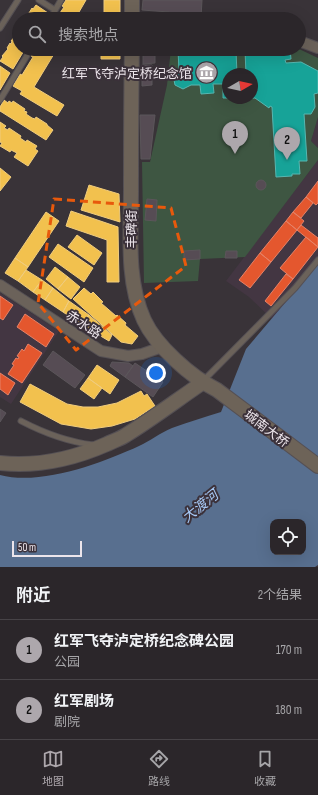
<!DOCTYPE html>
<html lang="zh">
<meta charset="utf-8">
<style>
:root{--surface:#2b262a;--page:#332e32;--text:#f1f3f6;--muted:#a6a5a8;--line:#474347;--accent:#ada7ac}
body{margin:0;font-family:"Sofia Sans Condensed","Noto Sans SC",sans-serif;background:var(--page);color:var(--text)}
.controls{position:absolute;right:12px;bottom:12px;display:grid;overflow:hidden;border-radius:8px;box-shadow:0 4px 16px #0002}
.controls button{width:36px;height:36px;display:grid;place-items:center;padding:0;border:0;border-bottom:1px solid var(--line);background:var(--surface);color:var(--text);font:20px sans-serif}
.compass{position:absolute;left:222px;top:68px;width:36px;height:36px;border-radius:50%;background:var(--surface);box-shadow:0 4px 16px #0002;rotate:81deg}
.scale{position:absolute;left:12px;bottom:10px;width:70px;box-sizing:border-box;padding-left:4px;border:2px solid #ece5eb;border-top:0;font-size:11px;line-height:14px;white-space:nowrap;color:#ece5eb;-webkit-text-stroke:3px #3b313a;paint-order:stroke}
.you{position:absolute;left:156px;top:373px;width:14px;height:14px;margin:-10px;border:3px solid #fff;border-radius:50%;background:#1a73e8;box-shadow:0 0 0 6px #1a73e833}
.badge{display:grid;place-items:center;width:26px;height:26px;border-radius:50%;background:var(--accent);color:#111;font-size:13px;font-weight:700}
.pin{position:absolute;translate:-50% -33px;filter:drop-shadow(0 1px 2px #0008)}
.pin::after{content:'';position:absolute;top:21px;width:14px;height:12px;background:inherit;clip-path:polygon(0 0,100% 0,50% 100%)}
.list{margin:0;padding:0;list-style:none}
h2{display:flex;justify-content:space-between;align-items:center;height:52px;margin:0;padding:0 16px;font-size:17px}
h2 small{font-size:13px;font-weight:400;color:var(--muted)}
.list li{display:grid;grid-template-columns:26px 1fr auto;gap:12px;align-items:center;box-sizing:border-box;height:60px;padding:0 16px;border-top:1px solid var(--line)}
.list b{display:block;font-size:15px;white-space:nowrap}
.list p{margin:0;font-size:13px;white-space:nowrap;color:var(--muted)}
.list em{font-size:13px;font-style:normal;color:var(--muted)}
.icon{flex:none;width:22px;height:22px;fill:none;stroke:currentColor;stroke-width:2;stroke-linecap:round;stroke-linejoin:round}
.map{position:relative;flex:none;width:318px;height:567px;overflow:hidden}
.search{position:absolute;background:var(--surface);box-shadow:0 4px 16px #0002;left:12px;right:12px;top:12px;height:44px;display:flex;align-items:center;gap:10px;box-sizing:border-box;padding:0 14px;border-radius:22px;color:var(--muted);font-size:15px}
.sheet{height:172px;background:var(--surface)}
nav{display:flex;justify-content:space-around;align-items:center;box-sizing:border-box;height:56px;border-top:1px solid var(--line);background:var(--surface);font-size:11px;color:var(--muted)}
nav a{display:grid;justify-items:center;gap:2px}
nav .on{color:var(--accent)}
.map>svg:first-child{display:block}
</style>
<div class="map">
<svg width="318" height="567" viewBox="0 0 318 567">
<rect width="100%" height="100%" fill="#393338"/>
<path fill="#433642" d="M318,117V148L311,141Z
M318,160V265L272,319L249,297L226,281Z
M0,293L59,331L11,404L0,397Z"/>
<path fill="#3e5642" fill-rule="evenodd" d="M171,49H299L318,58V117L311,141L318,148V160L245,257L200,259L198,281L144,283L142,162H150L167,85ZM228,74H252V98H228Z"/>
<path fill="#586f8f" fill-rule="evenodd" d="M318,264V565L315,567H0V475C41,486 102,463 139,446C150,441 160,433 172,428C188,422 205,417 221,412L246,349ZM273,522H303V552H273Z"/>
<path fill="#f2c14e" stroke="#f0cc7d" d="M66,0H86L75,19H56L64,7L62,6Z
M104,0H120V19H104Z
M36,5L48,13L44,19H25L27,15L29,16L30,14L29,13L32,8L33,9Z
M19,31V49H25L13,69L0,61L3,57L2,56L8,49L7,48L10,43L11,44L12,41H11Z
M36,49H57L34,87L64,105L57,116L20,94L22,91L13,86L20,74L22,75L33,57L31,56Z
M101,49H120V59H101Z
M0,66L10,73L0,90Z
M4,100L8,103L9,101L12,103L13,101L25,109L24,111L27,112L26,114L32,118L35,119L36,117L47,124V125L53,130L46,140L0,111V107Z
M0,122L6,126L4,128L8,130L9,128L21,136L20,138L26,142L27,140L37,146L35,149L38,151L28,166L14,157L17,153L11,150L10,152L0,146L2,143L0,142Z
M0,168L11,177L0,191Z
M89,185L119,194L120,222L81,210Z
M71,211L118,227L119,282H107V240L66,226Z
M46,212L59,221L28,267L15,258Z
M77,235L102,253L94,265L68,247Z
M58,244L93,268L84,282L49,257Z
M15,258L28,267L18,281L5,273Z
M55,267L68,277L58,289L46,279Z
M26,270L42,280L33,292L18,281Z
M68,277L80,287L71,299L58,289Z
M42,280L53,288L45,300L33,292Z
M53,288L69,301L63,312L45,300Z
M84,288L91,294L93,292L103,302L101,303L116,316L117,315L126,323L125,325L138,336L132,344L121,342L73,299Z
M69,301L89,315L82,325L63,312Z
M89,315L112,335L109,341L82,325Z
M97,365L119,380L110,394L88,378Z
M88,378L102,388L94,399L80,389Z
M30,384L67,404L83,407H98L117,403L141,391L144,396L147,394L155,406L135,419L112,426L91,429L61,424L20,402Z"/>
<path fill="#e4572e" stroke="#e68267" d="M318,181V203L316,205L306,197Z
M306,197L313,203L301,218L293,212Z
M293,212L304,221L297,230L286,221Z
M286,221L297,230L271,262L260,253Z
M301,225L318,238V247L297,230Z
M306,237L318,247L293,279L280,268Z
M260,253L271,262L250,288L239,280Z
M286,274L293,279L271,306L265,301Z
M0,296L13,305L3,320L0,318Z
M25,314L54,334L46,347L17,327Z
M28,344L42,353L22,383L8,374L14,365L12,364L16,358L18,359L19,357L17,356L22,349L24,351Z
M0,373L15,383L8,395L0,389Z"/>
<path fill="#17a398" stroke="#57b7b1" d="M178,49H233V51H236L237,74H228V98H223V84H213L214,93L201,94L200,85H191L183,89L175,85L174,80L176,75L179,72Z
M290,49L291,59L285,60L286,63L301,62L318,71V93L314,94L315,107L311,114H304L307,161H299L300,174H292V176L276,177L272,107L270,106L269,108L255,98L238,99V98H252V74H246L245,50Z"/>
<path fill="#564c54" stroke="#5b565a" d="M143,0H202L201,18L169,15V12L142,10Z
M143,49H155V63L143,64Z
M142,65H152V85L142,86Z
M140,115H155L150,159H141Z
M256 185a5 5 0 1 1 10 0a5 5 0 1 1-10 0Z
M147,199L157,200L156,221L145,220Z
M200,250V259L184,260V251Z
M226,251H237V258H225Z
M53,351L85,375L75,388L43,365Z
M112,362L129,363L133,366L125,377L110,366Z
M135,363L163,382L153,397L125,377Z
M0,409L6,413L0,422Z"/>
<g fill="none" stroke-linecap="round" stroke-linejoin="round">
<defs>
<path id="lane" d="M39,0L55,10
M50,19L61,0
M0,28L18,0
M0,100L31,49
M203,381L295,288L318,260
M21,421C44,433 68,442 94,445"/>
<path id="street" d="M299,41L318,48
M0,285L101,351L128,356L142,354L162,347"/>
<path id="secondary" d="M132,19V0
M132,49C131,96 131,144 131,191C131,233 126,281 144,320C156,346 191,377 217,390L318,466
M0,463C37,467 73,459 107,444C113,441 120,439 126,435C152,419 177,400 202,383"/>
</defs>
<use href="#lane" stroke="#555054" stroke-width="7"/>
<use href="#street" stroke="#555054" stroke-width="12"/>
<use href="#secondary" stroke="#555054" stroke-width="16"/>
<use href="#lane" stroke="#6b625a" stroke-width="5"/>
<use href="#street" stroke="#6b625a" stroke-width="10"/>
<use href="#secondary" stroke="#6d6358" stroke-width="14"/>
</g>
<path fill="none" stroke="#e8590c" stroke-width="3" stroke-dasharray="8 5" stroke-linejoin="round" d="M54,199L171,208L186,266L76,350L38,303Z"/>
<defs>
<symbol id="museum-disc" viewBox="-11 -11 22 22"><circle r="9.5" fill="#ada7ac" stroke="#3b313a"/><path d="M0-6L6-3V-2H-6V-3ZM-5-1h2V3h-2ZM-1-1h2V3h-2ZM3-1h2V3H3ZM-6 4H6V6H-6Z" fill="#fff"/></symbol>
</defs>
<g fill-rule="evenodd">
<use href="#museum-disc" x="194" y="60" width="25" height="25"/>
</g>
<g text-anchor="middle" stroke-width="4" stroke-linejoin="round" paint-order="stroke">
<g font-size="13" fill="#ece5eb" stroke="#3b313a" text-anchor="end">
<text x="192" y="78">红军飞夺泸定桥纪念馆</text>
</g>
<g font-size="13" fill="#ece5eb" stroke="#3b313a">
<text transform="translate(131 229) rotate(-90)" y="5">丰碑街</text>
<text transform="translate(84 324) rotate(33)" y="5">赤水路</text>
<text transform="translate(267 428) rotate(37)" y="5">城南大桥</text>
</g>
<g font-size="14" font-style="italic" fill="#a7c9f6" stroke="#3b313a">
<text transform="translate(200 506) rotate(-39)" y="5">大渡河</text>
</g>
</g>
</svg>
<div class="controls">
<button><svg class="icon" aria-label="locate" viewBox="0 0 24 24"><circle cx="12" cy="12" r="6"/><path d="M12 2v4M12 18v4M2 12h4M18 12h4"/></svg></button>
</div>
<svg class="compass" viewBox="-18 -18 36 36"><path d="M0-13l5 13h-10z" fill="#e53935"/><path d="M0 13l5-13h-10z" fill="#a6a5a8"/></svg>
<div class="scale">50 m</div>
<div class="you"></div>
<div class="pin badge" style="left:235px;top:154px">1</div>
<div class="pin badge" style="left:287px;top:160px">2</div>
<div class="search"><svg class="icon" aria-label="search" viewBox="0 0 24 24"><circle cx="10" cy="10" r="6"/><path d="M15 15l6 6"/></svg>搜索地点</div>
</div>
<section class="sheet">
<h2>附近<small>2个结果</small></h2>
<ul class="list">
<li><span class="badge">1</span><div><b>红军飞夺泸定桥纪念碑公园</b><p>公园</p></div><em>170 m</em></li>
<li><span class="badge">2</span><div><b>红军剧场</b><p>剧院</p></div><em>180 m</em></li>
</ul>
</section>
<nav>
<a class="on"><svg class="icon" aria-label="map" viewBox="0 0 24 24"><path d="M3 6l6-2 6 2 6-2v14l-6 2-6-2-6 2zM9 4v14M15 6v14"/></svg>地图</a>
<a><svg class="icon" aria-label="directions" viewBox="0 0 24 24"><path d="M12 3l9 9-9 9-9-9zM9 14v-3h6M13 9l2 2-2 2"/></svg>路线</a>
<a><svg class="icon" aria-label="saved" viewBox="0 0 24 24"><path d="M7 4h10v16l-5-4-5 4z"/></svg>收藏</a>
</nav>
